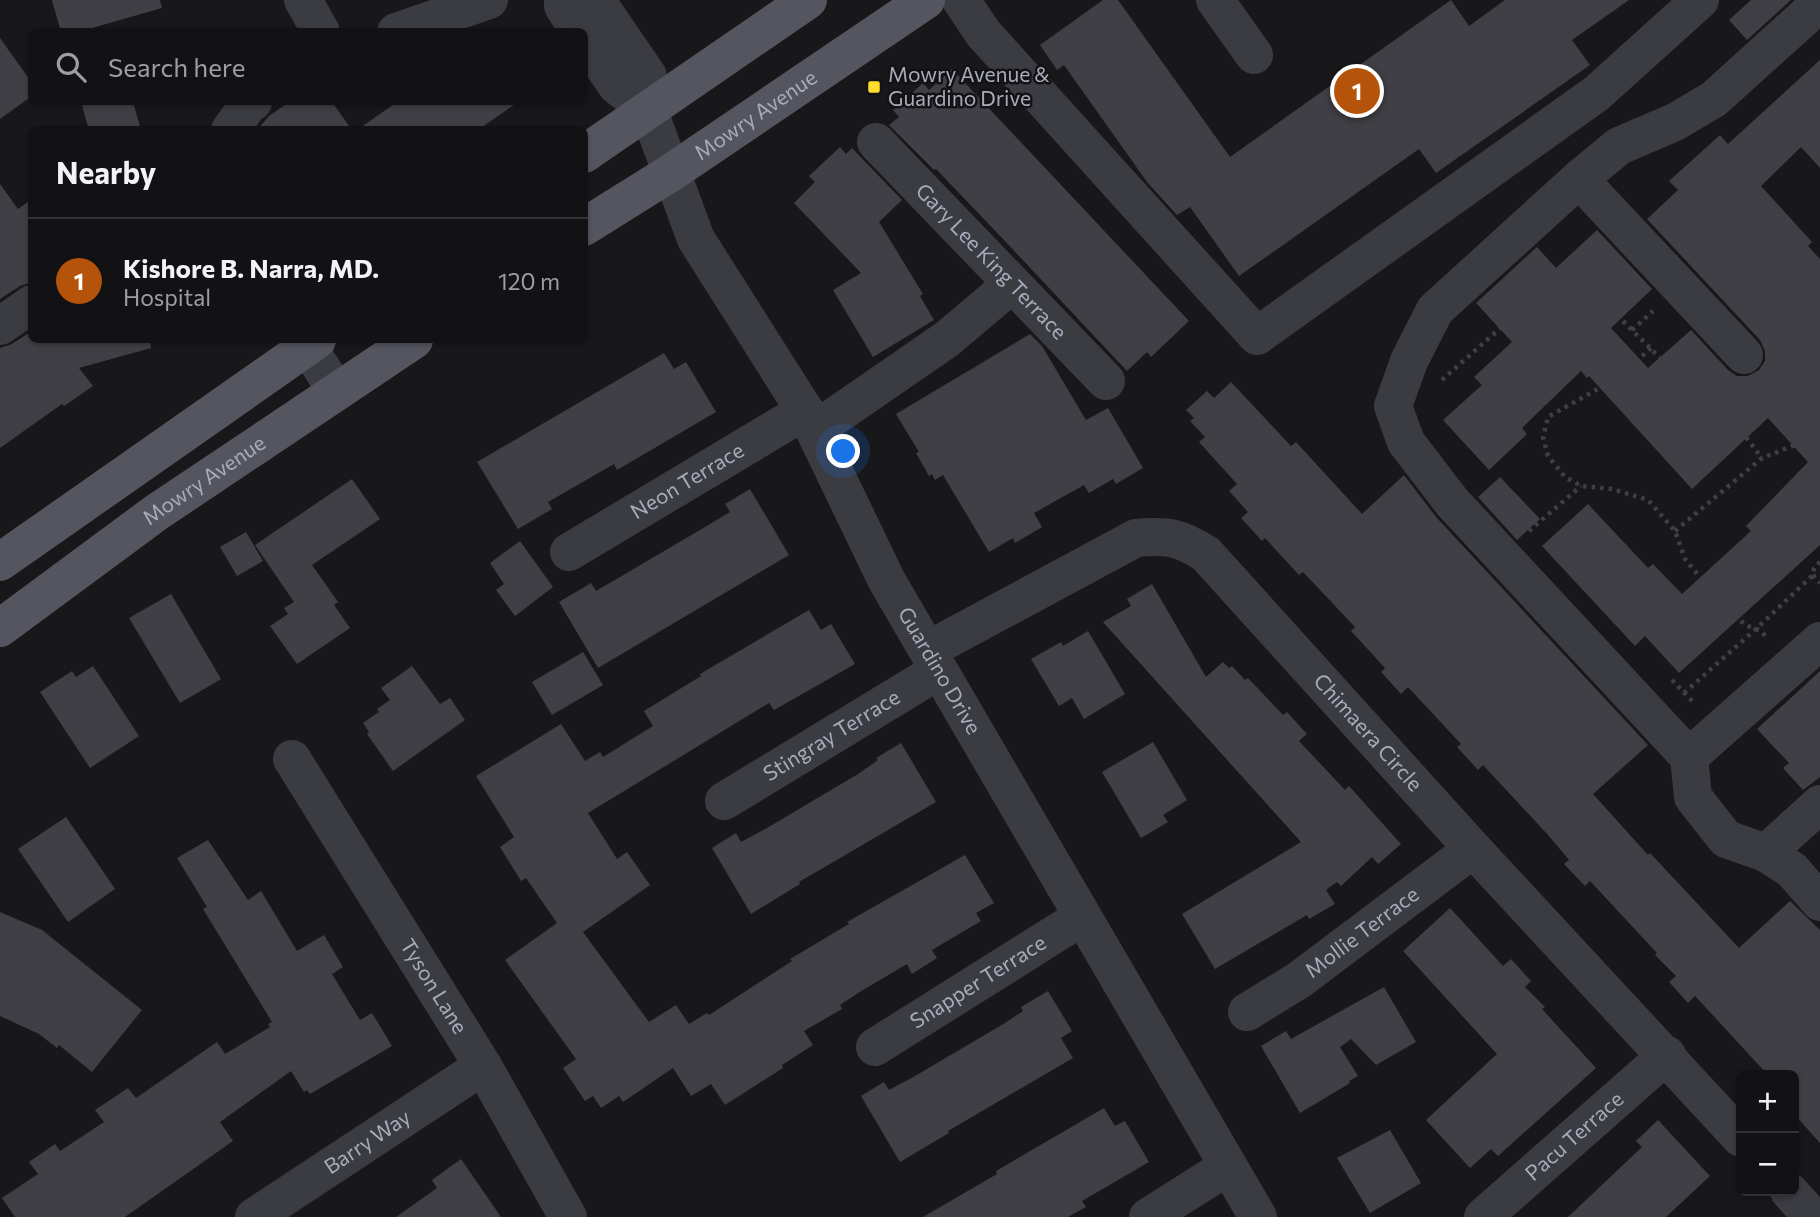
<!DOCTYPE html>
<meta charset="utf-8">
<style>
:root{--surface:#121214;--page:#1f2022;--text:#f1f3f6;--muted:#9c9ea0;--line:#313234;--accent:#b45309}
body{margin:0;font-family:Commissioner,sans-serif;background:var(--page);color:var(--text)}
.controls{position:absolute;right:21px;bottom:21px;display:grid;overflow:hidden;border-radius:10px;box-shadow:0 2px 5px #0004}
.controls button{width:63px;height:63px;display:grid;place-items:center;padding:0;border:0;border-bottom:2px solid var(--line);background:var(--surface);color:var(--text);font:35px sans-serif}
.you{position:absolute;left:844px;top:452px;width:24px;height:24px;margin:-18px;border:5px solid #fff;border-radius:50%;background:#1a73e8;box-shadow:0 0 0 10px #1a73e833}
.badge{display:grid;place-items:center;width:46px;height:46px;border-radius:50%;background:var(--accent);color:#fff;font-size:23px;font-weight:700}
.pin{position:absolute;translate:-50% -50%;border:4px solid #fff;box-shadow:0 2px 7px #0006}
.list{margin:0;padding:0;list-style:none}
h2{display:flex;justify-content:space-between;align-items:center;height:91px;margin:0;padding:0 28px;font-size:30px}
h2 small{font-size:23px;font-weight:400;color:var(--muted)}
.list li{display:grid;grid-template-columns:46px 1fr auto;gap:21px;align-items:center;box-sizing:border-box;height:126px;padding:0 28px;border-top:2px solid var(--line)}
.list b{display:block;font-size:26px;white-space:nowrap}
.list p{margin:0;font-size:23px;white-space:nowrap;color:var(--muted)}
.list em{font-size:23px;font-style:normal;color:var(--muted)}
.icon{flex:none;width:38px;height:38px;fill:none;stroke:currentColor;stroke-width:2;stroke-linecap:round;stroke-linejoin:round}
.map{position:relative;flex:none;width:1820px;height:1217px;overflow:hidden}
.search{position:absolute;background:var(--surface);box-shadow:0 2px 5px #0004;left:28px;top:28px;width:560px;height:77px;display:flex;align-items:center;gap:18px;box-sizing:border-box;padding:0 24px;border-radius:10px;color:var(--muted);font-size:26px}
.panel{position:absolute;background:var(--surface);box-shadow:0 2px 5px #0004;left:28px;top:126px;width:560px;height:217px;border-radius:10px}
.map>svg:first-child{display:block}
</style>
<div class="map">
<svg width="1820" height="1217" viewBox="0 0 1820 1217">
<rect width="100%" height="100%" fill="#18181b"/>
<path fill="#403f45" d="M52,0H160L162,8L78,32H61Z
M1103,0H1118L1230,157L1451,0L1469,26L1505,0H1629L1572,40L1590,65L1436,173L1419,149L1239,276L1190,207L1177,215L1147,182L1064,65L1057,70L1040,45Z
M1751,0H1791L1747,40L1729,20Z
M0,38L32,83V96L0,119Z
M1820,60V168L1801,147L1761,186L1812,242L1808,246L1820,259V545L1679,673L1645,636L1635,646L1542,546L1588,504L1648,568L1653,564L1682,594L1751,531L1746,526L1808,462L1768,418L1692,489L1589,376L1587,378L1581,371L1522,428L1527,434L1489,470L1443,420L1482,385L1474,377L1512,342L1476,303L1537,247L1556,268L1597,230L1652,289L1611,328L1648,368L1691,330L1728,370L1737,376H1748L1759,370L1765,361V351L1760,340L1647,219L1678,190L1669,181L1720,135L1728,144Z
M952,69L1189,321L1151,357L1147,352L1127,371L1004,240L936,169L934,170L889,125L899,117L893,110L923,83L929,90Z
M81,102H133L141,130H89Z
M289,102H332L352,130H257L269,116Z
M397,102H518L478,130H357Z
M840,147L846,154L852,148L902,200L879,222L923,294L920,296L934,320L873,357L833,290L861,273L794,203L815,182L809,176Z
M0,184L18,209L32,199V282L20,286L0,299Z
M32,331V340H150L151,348L79,368L93,386L64,406L62,404L0,448V348L12,344Z
M1030,334L1042,346L1086,420L1108,408L1143,468L1116,484L1113,479L1089,493L1084,485L1034,513L1042,527L1015,543L1013,538L989,552L943,475L935,480L932,474L929,476L916,453L919,452L896,414Z
M664,353L674,369L686,362L716,412L617,470L614,464L548,502L552,509L518,529L477,462Z
M1231,382L1291,446L1296,442L1362,514L1404,475L1436,517L1648,745L1593,794L1648,855L1650,853L1739,948L1790,901L1820,930V1143L1794,1114V1075H1768L1695,996L1688,1003L1669,982L1676,976L1655,955L1657,953L1590,881L1585,886L1564,864L1569,860L1549,836L1483,765L1478,770L1457,747L1461,744L1408,687L1401,694L1381,672L1385,668L1351,631L1355,627L1303,572L1299,575L1265,538L1262,541L1241,518L1248,512L1229,491L1237,484L1199,442L1205,437L1190,421L1194,418L1186,410L1207,391L1214,398Z
M1500,477L1540,519L1517,540L1478,497Z
M352,479L380,519L312,565L338,602L334,605L350,628L297,664L270,626L288,614L284,608L294,602L255,545Z
M750,489L789,555L598,668L559,602L591,583L596,591L705,527L730,512L725,504Z
M246,532L263,561L237,576L220,547Z
M520,541L553,587L515,616L496,590L504,584L490,563Z
M1152,584L1206,677L1223,662L1229,668L1232,666L1245,680L1248,678L1283,715L1287,712L1307,734L1299,741L1345,790L1349,786L1401,844L1378,864L1372,857L1341,886L1337,882L1326,890L1335,904L1309,919L1307,915L1215,969L1182,914L1301,842L1103,622L1131,606L1127,599Z
M171,594L221,679L180,703L129,618Z
M809,610L821,630L831,624L855,664L774,710L769,703L588,813L617,859L627,852L650,885L583,932L649,1022L676,1005L689,1024L707,1013L709,1015L792,961L790,959L849,924L847,922L965,855L994,903L976,913L981,921L932,950L937,958L912,974L907,964L858,993L840,1005L842,1009L804,1031L813,1045L782,1065L783,1068L725,1105L711,1084L691,1096L673,1068L623,1102L619,1096L601,1108L593,1096L585,1101L563,1068L576,1059L505,960L557,923L526,878L521,881L500,847L514,837L476,776L561,724L585,761L600,752L603,757L653,726L644,711L701,676L700,674Z
M1088,631L1125,694L1084,719L1072,698L1059,706L1031,659L1061,642L1063,646Z
M583,652L603,685L552,715L532,682Z
M93,666L139,736L90,768L40,692L72,671L76,677Z
M412,666L440,704L450,698L465,720L393,771L367,734L369,732L363,723L379,712L377,709L390,700L381,688Z
M1820,671V777L1803,790L1783,768L1789,763L1757,729Z
M1153,742L1187,800L1163,815L1168,822L1141,838L1102,772Z
M901,743L936,802L799,882L800,884L751,914L712,848L736,833L741,842L767,828L858,774L878,760L876,758Z
M66,817L115,889L68,922L18,849Z
M208,840L248,900L261,891L297,951L324,935L343,967L332,974L360,1020L372,1013L392,1046L310,1094L307,1090L304,1092L291,1071L220,1122L233,1141L125,1217H15L2,1198L38,1174L29,1162L55,1144L60,1151L104,1122L95,1110L128,1088L136,1098L217,1042L225,1054L270,1027L268,1024L272,1022L203,909L207,907L177,858Z
M1450,908L1503,966L1511,959L1531,981L1525,987L1545,1007L1542,1009L1596,1068L1498,1156L1491,1149L1470,1168L1426,1120L1497,1054L1403,951Z
M0,912L42,930L142,1010L92,1072L59,1045L57,1048L39,1034L0,1016Z
M1384,987L1416,1042L1376,1065L1351,1039L1340,1047L1358,1076L1349,1081L1350,1083L1300,1113L1261,1046L1286,1031L1291,1039Z
M1048,991L1072,1031L1061,1038L1073,1058L948,1131L949,1133L900,1162L861,1096L884,1082L889,1090L915,1076L1005,1023L1023,1011L1021,1007Z
M1104,1108L1115,1126L1125,1121L1149,1162L1082,1201L1086,1207L1068,1217H923L997,1174L996,1171Z
M1658,1120L1710,1176L1666,1217H1568L1642,1147L1636,1141Z
M1390,1130L1421,1183L1370,1213L1337,1158Z
M461,1159L501,1217H396L437,1188L432,1180Z"/>
<g fill="none" stroke-linecap="round" stroke-linejoin="round">
<path stroke="#3f3f47" stroke-width="4.5" stroke-dasharray="3.5 5" stroke-linecap="butt" d="M1632,330L1653,311
M1774,334L1785,324L1820,314
M1651,348L1619,377L1548,417L1543,437L1548,456L1565,477L1581,486L1612,489L1648,500L1675,531L1685,559L1708,587L1745,625L1761,631L1767,638
M1442,380L1569,267L1704,402L1713,394
M1722,384L1713,394L1762,458
M1529,531L1581,486
M1675,531L1762,458L1820,435
M1813,575L1820,583
M1672,680L1695,704
M1684,693L1756,629L1813,575L1814,568L1820,562"/>
<g stroke="#3b3b42" stroke-width="38">
<path d="M303,0L321,32"/>
<path d="M563,0V6L580,32"/>
<path id="s1" d="M596,0L648,76V109L696,239L805,411L887,581L1258,1217"/>
<path d="M961,0L983,33L1257,336L1597,93L1700,0"/>
<path d="M1215,0L1254,55"/>
<path d="M1820,3L1714,99L1675,122L1619,146L1579,179L1435,310L1409,361L1393,406L1406,442L1452,502L1689,757L1693,797L1726,839L1766,853L1792,870L1820,902"/>
<path d="M396,32L489,0"/>
<path d="M584,38L617,86L648,109"/>
<path d="M230,130L248,105L253,102"/>
<path id="s2" d="M876,142L1106,381"/>
<path d="M1579,179L1744,355"/>
<path d="M0,326L32,304"/>
<path d="M304,340L336,391"/>
<path d="M815,430L947,339L1012,284"/>
<path id="s3" d="M569,552L805,411"/>
<path id="s4" d="M928,650L1136,538C1166,535 1180,537 1206,554L1473,849L1741,1138"/>
<path d="M1689,757L1820,641"/>
<path id="s5" d="M292,759L483,1066L568,1217"/>
<path id="s6" d="M724,801L938,671"/>
<path d="M1766,853L1820,804"/>
<path id="s7" d="M1247,1012L1299,980L1473,849"/>
<path id="s8" d="M875,1047L1082,917"/>
<path d="M1789,1191L1812,1217"/>
<path id="s9" d="M254,1217L483,1066"/>
<path d="M1148,1217L1227,1167"/>
<path id="s10" d="M1483,1217L1667,1055"/>
</g>
<g stroke="#54555f" stroke-width="38">
<path d="M584,154L808,0"/>
<path id="s11" d="M584,227L672,172L926,0"/>
<path d="M0,562L317,340"/>
<path id="s12" d="M0,628L157,512L414,340"/>
</g>
</g>
<rect fill="#ffdf2c" stroke="#131316" stroke-width="2.5" x="867" y="80" width="14" height="14" rx="3.5"/>
<g text-anchor="middle" stroke-width="5" stroke-linejoin="round" paint-order="stroke">
<g font-size="21" fill="#a9abbb" stroke="#131316" text-anchor="start">
<text x="888" y="82">Mowry Avenue &amp;<tspan x="888" dy="24">Guardino Drive</tspan></text>
</g>
<g font-size="21" fill="#a9abbb" stroke="#131316">
<text dy="7" stroke="none"><textPath href="#s11" startOffset="205">Mowry Avenue</textPath></text>
<text dy="7" stroke="none"><textPath href="#s2" startOffset="166">Gary Lee King Terrace</textPath></text>
<text dy="7" stroke="none"><textPath href="#s12" startOffset="252">Mowry Avenue</textPath></text>
<text dy="7" stroke="none"><textPath href="#s3" startOffset="138">Neon Terrace</textPath></text>
<text dy="7" stroke="none"><textPath href="#s1" startOffset="760">Guardino Drive</textPath></text>
<text dy="7" stroke="none"><textPath href="#s4" startOffset="551">Chimaera Circle</textPath></text>
<text dy="7" stroke="none"><textPath href="#s6" startOffset="126">Stingray Terrace</textPath></text>
<text dy="7" stroke="none"><textPath href="#s7" startOffset="140">Mollie Terrace</textPath></text>
<text dy="7" stroke="none"><textPath href="#s8" startOffset="122">Snapper Terrace</textPath></text>
<text dy="7" stroke="none"><textPath href="#s5" startOffset="268">Tyson Lane</textPath></text>
<text dy="7" stroke="none"><textPath href="#s10" startOffset="122">Pacu Terrace</textPath></text>
<text dy="7" stroke="none"><textPath href="#s9" startOffset="136">Barry Way</textPath></text>
</g>
</g>
</svg>
<div class="controls">
<button>+</button>
<button>−</button>
</div>
<div class="you"></div>
<div class="pin badge" style="left:1357px;top:91px">1</div>
<div class="search"><svg class="icon" aria-label="search" viewBox="0 0 24 24"><circle cx="10" cy="10" r="6"/><path d="M15 15l6 6"/></svg>Search here</div>
<section class="panel">
<h2>Nearby<small></small></h2>
<ul class="list">
<li><span class="badge">1</span><div><b>Kishore B. Narra, MD.</b><p>Hospital</p></div><em>120 m</em></li>
</ul>
</section>
</div>
